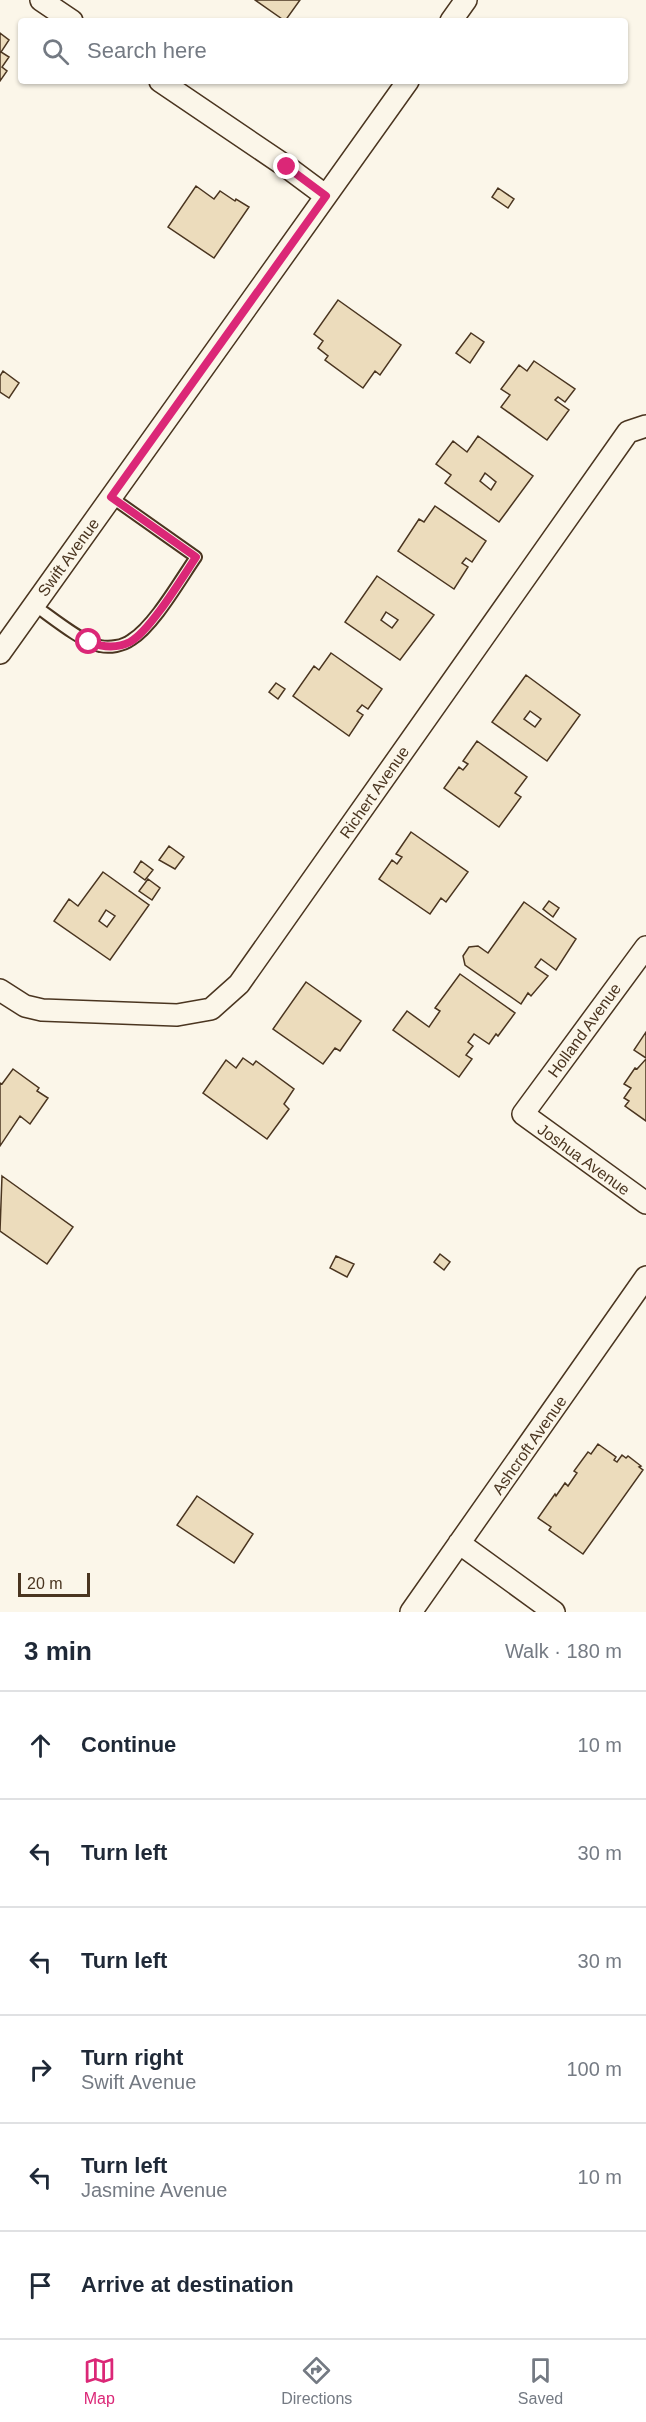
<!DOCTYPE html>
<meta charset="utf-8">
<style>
:root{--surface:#fff;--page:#f6f6f7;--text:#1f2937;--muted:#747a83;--line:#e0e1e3;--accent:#db2777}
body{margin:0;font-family:Arial,sans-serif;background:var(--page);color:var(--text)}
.scale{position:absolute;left:18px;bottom:15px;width:72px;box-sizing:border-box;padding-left:6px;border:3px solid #4a3520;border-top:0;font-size:16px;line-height:21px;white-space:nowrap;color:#4a3520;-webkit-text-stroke:4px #fbf6e9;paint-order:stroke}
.stop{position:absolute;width:18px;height:18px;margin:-14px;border:4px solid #db2777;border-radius:50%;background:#fff}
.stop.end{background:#db2777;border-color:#fff;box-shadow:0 2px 6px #0008}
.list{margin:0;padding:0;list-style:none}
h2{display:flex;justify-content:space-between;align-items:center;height:78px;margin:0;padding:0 24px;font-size:26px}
h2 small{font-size:20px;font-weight:400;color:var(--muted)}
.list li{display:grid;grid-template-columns:39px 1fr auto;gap:18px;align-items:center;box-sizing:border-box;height:108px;padding:0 24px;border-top:2px solid var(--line)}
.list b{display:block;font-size:22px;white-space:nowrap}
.list p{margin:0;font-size:20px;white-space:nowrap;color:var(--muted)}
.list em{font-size:20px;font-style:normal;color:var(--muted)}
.icon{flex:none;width:33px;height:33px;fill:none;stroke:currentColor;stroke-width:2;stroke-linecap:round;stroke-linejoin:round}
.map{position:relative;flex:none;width:646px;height:1612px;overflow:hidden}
.search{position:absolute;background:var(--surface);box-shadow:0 2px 4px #0004;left:18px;right:18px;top:18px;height:66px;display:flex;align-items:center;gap:15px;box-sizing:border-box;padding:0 21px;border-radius:6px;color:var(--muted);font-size:22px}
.sheet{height:726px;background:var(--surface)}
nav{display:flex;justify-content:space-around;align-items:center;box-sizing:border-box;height:84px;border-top:2px solid var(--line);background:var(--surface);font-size:16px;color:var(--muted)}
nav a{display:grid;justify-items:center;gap:3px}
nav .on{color:var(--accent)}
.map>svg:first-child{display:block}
</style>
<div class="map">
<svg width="646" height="1612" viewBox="0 0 646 1612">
<rect width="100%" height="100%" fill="#fbf6e9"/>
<path fill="#ecdcbc" stroke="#4a3520" stroke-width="1.5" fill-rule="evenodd" d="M255,0H300L285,21Z
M0,33L9,40L1,52L9,57L2,67L7,71L0,81Z
M196,186L214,199L220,191L235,201L236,199L249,207L214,258L168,227Z
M498,188L514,199L508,208L492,197Z
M338,300L401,345L380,375L375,371L363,388L325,360L328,356L318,348L323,341L314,334Z
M471,333L484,342L470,363L456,353Z
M534,361L575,389L565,402L558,397L555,400L569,410L547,440L501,407L510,395L501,389L519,365L527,371Z
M3,371L19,383L9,398L0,392V376Z
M478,436L533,476L499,522L445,483L451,475L436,464L453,441L467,452ZM485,473L496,482L491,490L480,481Z
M435,506L486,541L472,562L466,558L462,563L468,567L454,589L398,551L419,519L424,522Z
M377,576L434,615L400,660L345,622ZM386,612L398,620L392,628L381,620Z
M331,653L382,689L368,709L362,705L357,711L363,715L349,736L293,696L314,666L319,670Z
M526,675L580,715L547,761L492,722ZM530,711L541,719L535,727L524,719Z
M276,683L285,689L278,699L269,692Z
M477,741L527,777L515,793L521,797L499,827L444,788L459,767L463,770L468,764L463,761Z
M411,832L468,872L446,902L441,898L430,914L379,879L392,860L397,864L402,857L396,854Z
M169,846L184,857L175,869L159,860Z
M141,861L153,870L145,880L134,872Z
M103,872L149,905L110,960L54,921L69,899L78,906ZM106,910L115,916L107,927L99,921Z
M148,879L160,888L152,900L139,891Z
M549,901L559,908L553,917L543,909Z
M524,902L576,939L556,970L541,959L535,967L548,976L531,996L528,993L521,1004L465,965L463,956L469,947L478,946L488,953Z
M460,974L515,1013L498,1036L496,1034L489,1044L474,1034L468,1042L473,1046L466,1055L472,1059L459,1077L393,1030L407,1011L429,1027L440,1011L435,1008Z
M306,982L361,1021L340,1051L335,1048L323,1064L273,1029Z
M646,1032V1058L634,1050Z
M243,1058L253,1065L256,1061L294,1089L284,1104L289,1109L267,1139L203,1093L226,1060L236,1068Z
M646,1059V1121L625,1106L629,1101L624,1098L631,1088L624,1084L635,1068L637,1069Z
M13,1069L39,1088L37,1091L48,1098L30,1124L20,1116L0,1146V1083L2,1084Z
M2,1176L73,1227L47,1264L0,1231Z
M440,1254L450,1262L444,1270L434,1262Z
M336,1256L354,1264L347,1277L330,1268Z
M598,1444L616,1457L614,1460L617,1462L622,1455L626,1458L628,1456L641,1466L639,1467L643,1470L583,1554L549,1530L551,1527L538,1518L555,1494L556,1496L565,1483L568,1486L577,1473L574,1471L588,1452L591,1454Z
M197,1496L253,1534L234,1563L177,1525Z"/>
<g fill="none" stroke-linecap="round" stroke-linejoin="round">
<defs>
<path id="service" d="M34,605C50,616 83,643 100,646C110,648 123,646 131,640C154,626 180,580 196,557L111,497"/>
<path id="minor" d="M41,0L72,21
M451,21L466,0
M160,81L287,167L326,196
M0,653L408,81
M646,947L523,1114L646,1203
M0,990L25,1006L42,1010L177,1015L211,1009L239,984L628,432L646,426
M459,1543L554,1612
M411,1612L646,1277"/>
</defs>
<use href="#service" stroke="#4a3520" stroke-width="14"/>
<use href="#minor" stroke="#4a3520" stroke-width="24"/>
<use href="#service" stroke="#fbf6e9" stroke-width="10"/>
<use href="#minor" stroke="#fbf6e9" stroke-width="21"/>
</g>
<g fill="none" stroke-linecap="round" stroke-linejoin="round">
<path stroke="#db2777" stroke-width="8" d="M89,642C102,647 116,649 130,642C150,631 182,578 196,557L111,497L326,196L287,167"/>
</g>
<g text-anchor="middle" stroke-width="4.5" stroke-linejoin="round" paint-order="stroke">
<g font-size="16" fill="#4a3520" stroke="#fbf6e9">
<text transform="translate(68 557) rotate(-54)" y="6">Swift Avenue</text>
<text transform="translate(374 792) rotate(-55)" y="6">Richert Avenue</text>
<text transform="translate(584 1030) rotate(-54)" y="6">Holland Avenue</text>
<text transform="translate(584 1159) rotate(36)" y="6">Joshua Avenue</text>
<text transform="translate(529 1445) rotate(-55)" y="6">Ashcroft Avenue</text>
</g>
</g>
</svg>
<div class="scale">20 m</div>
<div class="stop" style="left:89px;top:642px"></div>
<div class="stop end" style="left:287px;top:167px"></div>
<div class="search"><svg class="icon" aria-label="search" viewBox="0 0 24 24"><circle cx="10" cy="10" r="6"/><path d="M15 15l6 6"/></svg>Search here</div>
</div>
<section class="sheet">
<h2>3 min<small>Walk · 180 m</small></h2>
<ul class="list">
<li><svg class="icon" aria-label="ahead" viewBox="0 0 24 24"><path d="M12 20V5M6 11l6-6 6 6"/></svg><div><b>Continue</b></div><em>10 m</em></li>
<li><svg class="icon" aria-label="left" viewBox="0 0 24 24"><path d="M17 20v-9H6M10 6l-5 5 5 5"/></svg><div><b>Turn left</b></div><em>30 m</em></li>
<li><svg class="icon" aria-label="left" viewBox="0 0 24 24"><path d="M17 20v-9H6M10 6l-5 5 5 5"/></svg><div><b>Turn left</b></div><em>30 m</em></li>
<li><svg class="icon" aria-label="right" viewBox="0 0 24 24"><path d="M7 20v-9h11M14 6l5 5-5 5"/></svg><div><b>Turn right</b><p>Swift Avenue</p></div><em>100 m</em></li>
<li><svg class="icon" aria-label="left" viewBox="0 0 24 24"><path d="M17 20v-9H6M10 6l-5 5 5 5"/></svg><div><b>Turn left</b><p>Jasmine Avenue</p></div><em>10 m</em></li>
<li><svg class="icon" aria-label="arrive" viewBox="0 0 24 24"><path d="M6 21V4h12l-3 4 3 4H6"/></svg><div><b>Arrive at destination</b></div></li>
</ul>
</section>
<nav>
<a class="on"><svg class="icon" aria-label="map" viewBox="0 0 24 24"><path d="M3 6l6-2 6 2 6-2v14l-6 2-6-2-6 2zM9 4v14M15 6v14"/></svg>Map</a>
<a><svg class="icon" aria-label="directions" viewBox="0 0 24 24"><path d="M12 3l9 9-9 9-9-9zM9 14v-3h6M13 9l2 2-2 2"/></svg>Directions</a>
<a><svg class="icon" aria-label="saved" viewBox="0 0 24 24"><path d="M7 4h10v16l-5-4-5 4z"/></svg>Saved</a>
</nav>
